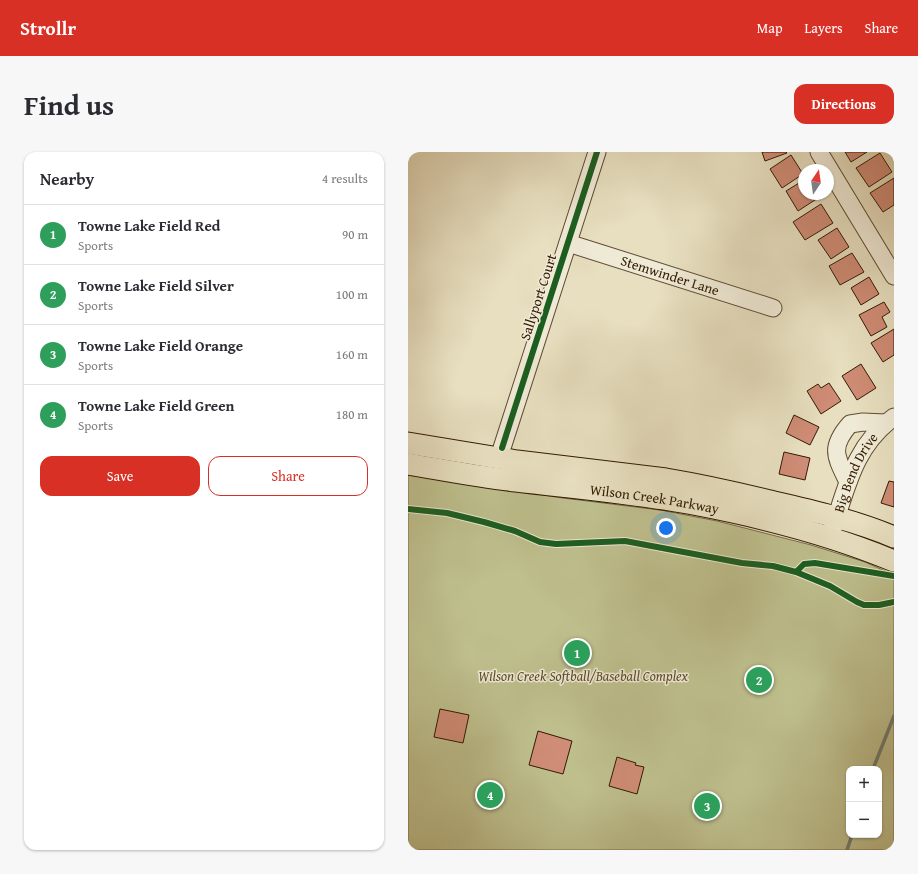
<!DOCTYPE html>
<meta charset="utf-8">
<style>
:root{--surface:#fff;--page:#f7f7f7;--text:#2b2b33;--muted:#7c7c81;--line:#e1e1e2;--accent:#d93025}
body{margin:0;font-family:"Gentium Book Plus",serif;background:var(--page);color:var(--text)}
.controls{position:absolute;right:12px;bottom:12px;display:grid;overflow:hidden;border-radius:8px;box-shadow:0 1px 3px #0004}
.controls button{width:36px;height:36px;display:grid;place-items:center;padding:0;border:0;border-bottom:1px solid var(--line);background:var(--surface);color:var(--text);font:20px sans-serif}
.compass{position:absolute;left:390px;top:12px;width:36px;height:36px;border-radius:50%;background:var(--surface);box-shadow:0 1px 3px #0004;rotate:13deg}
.you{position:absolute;left:258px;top:376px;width:14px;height:14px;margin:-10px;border:3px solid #fff;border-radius:50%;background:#1a73e8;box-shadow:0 0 0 6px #1a73e833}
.badge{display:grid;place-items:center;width:26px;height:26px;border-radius:50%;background:var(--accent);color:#fff;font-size:13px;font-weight:700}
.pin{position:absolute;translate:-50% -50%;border:2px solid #fff;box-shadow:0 1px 4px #0006}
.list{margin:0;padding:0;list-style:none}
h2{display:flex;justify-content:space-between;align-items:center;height:52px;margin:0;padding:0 16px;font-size:17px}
h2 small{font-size:13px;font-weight:400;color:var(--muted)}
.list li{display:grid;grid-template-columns:26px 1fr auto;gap:12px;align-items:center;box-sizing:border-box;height:60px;padding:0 16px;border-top:1px solid var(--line)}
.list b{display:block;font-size:15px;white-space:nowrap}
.list p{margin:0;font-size:13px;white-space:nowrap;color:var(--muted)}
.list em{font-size:13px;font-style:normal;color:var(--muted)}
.actions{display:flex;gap:8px;padding:12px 16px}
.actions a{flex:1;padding:9px 0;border:1px solid var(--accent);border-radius:12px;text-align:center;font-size:14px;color:var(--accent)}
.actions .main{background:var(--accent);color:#fff}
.map{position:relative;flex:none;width:486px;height:698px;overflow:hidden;border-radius:12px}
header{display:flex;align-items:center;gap:24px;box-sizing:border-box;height:56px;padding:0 20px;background:var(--accent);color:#fff}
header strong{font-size:19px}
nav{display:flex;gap:22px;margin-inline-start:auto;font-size:14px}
.intro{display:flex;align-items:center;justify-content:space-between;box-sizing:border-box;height:96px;padding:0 24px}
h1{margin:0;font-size:28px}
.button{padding:10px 18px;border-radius:12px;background:var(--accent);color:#fff;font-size:14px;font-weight:700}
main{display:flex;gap:24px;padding:0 24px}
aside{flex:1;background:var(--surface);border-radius:12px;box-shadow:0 1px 3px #0004}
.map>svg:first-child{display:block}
</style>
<header>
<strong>Strollr</strong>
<nav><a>Map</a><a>Layers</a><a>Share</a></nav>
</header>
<div class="intro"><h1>Find us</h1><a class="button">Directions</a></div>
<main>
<aside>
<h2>Nearby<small>4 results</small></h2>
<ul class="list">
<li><span class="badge" style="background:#2e9e5b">1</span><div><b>Towne Lake Field Red</b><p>Sports</p></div><em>90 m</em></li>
<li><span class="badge" style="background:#2e9e5b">2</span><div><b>Towne Lake Field Silver</b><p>Sports</p></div><em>100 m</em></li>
<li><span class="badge" style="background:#2e9e5b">3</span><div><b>Towne Lake Field Orange</b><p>Sports</p></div><em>160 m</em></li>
<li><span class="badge" style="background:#2e9e5b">4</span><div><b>Towne Lake Field Green</b><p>Sports</p></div><em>180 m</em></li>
</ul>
<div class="actions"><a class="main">Save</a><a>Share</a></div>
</aside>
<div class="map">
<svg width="486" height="698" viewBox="0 0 486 698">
<rect width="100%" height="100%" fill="#e7dfc0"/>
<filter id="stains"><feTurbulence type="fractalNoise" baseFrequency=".005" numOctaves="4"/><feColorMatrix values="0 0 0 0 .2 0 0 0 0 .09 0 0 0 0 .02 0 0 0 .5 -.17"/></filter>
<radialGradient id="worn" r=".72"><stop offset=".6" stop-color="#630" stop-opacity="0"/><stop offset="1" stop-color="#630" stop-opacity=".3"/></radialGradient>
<path fill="#bebf8d" stroke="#786c48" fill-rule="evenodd" d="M0,323L155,346L252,358L309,369L403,393L457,410L486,423V698H0ZM441,617H471V683H441Z"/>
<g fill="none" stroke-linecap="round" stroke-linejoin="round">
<path stroke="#6f7b6d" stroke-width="3.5" d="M465,617L486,564
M439,698L444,683"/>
</g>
<path fill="#cf8c76" stroke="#331a02" d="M354,0H378L379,1L357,9Z
M437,0H459L443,10Z
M472,1L484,20L461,35L448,16Z
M383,3L395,22L374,36L362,17Z
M486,26V53L475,60L462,41Z
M396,28V42H407L410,46L390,59L378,39Z
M413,52L425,71L397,88L385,70Z
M429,76L441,95L423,107L410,88Z
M444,101L456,120L432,133L421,114Z
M461,125L471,142L453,153L443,136Z
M476,150L482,160L474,165L479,175L463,184L451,163Z
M486,177V203L475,210L463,191Z
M453,212L468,236L449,248L434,224Z
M421,231L433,249L413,262L399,239L410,232L413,236Z
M386,263L411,275L402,293L378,281Z
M376,300L402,306L397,328L371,322Z
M481,329L486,330V355L473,351Z
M32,557L61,563L55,591L26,585Z
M130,579L164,589L155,622L121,613Z
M209,605L228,611L227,613L236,615L229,642L201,634Z"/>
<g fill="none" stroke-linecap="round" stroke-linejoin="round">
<defs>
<g id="minor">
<path d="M411,0L486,124"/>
<path id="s1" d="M160,91L365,156"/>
<path d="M94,296L189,0"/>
<path d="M440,330C428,305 421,296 442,272L455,270L478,271"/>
<path id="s2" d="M425,376C439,334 447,293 486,265"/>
</g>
<g id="major">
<path d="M0,291L109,309L258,327C294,333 330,341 366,350C406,359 448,369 486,385"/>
<path id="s3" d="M0,312C36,318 72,325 108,329C167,336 226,341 285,352C354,365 421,382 486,409"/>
</g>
</defs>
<use href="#minor" stroke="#604b32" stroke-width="19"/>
<use href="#major" stroke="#331a02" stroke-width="23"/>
<use href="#minor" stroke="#efead6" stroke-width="17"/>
<use href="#major" stroke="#e7dfc0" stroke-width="21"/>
<defs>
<path id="cycleway" d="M94,296L189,0
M0,357L39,361L76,370L107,379L132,390L148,392L217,389L334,411L365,414L388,420L422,434L449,450L456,453H471L486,450
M388,420L396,412L407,411L486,424"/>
</defs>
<use href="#cycleway" stroke="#efead6" stroke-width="8"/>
<use href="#cycleway" stroke="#1b5e20" stroke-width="6"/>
</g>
<g text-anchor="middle" stroke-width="3" stroke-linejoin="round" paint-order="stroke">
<g font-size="14" fill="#331a02" stroke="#efead6">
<text dy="5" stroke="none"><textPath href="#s1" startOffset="107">Stemwinder Lane</textPath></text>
<text transform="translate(130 145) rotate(-72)" y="5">Sallyport Court</text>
<text dy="5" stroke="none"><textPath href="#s2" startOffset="60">Big Bend Drive</textPath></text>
<text dy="5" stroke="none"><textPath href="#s3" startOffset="249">Wilson Creek Parkway</textPath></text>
</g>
<g font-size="14" font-style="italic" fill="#5d4c2c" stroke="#efead6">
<text x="175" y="529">Wilson Creek Softball/Baseball Complex</text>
</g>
</g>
<rect width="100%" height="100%" filter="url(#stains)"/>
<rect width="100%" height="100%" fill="url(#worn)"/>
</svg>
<div class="controls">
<button>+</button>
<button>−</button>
</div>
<svg class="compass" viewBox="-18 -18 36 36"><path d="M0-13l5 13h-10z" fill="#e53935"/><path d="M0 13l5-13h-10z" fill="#7c7c81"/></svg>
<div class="you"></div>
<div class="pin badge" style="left:169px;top:501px;background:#2e9e5b">1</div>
<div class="pin badge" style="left:351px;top:528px;background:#2e9e5b">2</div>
<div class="pin badge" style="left:299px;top:654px;background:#2e9e5b">3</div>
<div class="pin badge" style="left:82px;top:643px;background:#2e9e5b">4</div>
</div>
</main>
